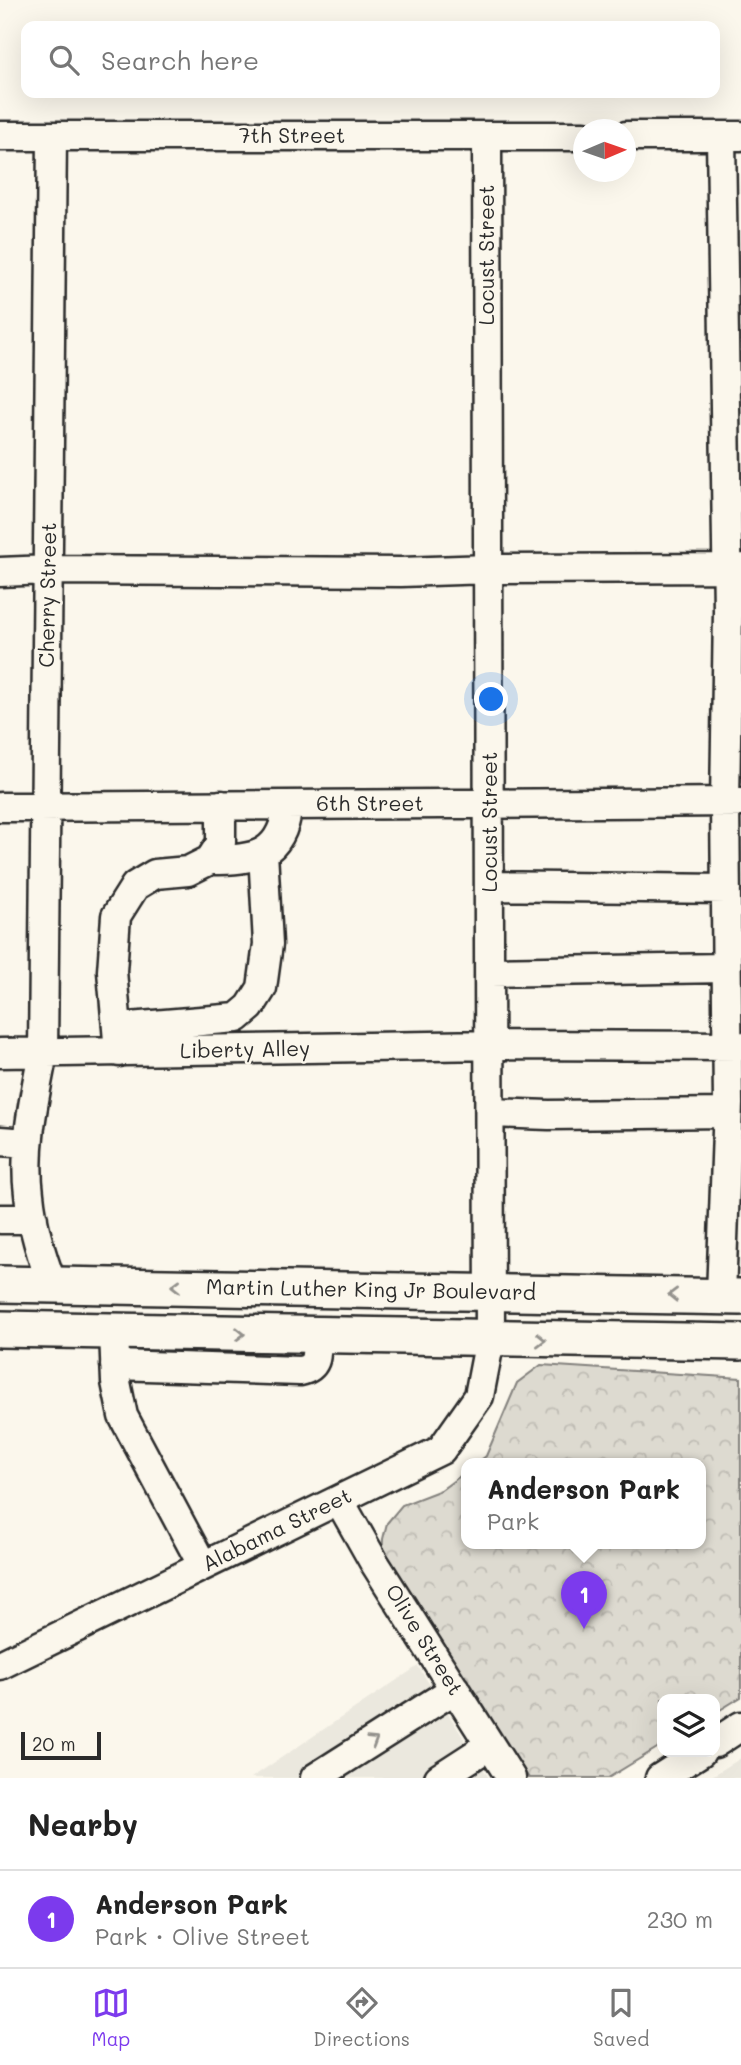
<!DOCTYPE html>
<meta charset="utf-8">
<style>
:root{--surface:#fff;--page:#f2f2f2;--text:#222;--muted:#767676;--line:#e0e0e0;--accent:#7c3aed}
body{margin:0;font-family:Mali,sans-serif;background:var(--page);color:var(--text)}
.controls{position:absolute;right:21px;bottom:21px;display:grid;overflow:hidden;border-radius:14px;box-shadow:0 7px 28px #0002}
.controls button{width:63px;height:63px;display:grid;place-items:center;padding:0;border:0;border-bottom:2px solid var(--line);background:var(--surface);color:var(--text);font:35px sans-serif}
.compass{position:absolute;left:573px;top:119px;width:63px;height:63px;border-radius:50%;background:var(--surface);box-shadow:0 7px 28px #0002;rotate:88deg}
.scale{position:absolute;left:21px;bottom:18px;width:80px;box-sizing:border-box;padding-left:7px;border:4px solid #2b2b2b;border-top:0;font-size:19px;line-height:24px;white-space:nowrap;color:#2b2b2b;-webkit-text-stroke:5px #fbf7ec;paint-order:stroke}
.you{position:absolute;left:492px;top:700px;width:24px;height:24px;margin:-18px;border:5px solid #fff;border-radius:50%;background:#1a73e8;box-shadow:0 0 0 10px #1a73e833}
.badge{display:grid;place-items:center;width:46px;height:46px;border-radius:50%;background:var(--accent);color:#fff;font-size:23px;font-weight:700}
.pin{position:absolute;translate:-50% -58px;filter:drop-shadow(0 2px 4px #0008)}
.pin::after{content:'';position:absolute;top:37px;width:24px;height:21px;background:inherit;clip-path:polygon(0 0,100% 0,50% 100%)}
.popup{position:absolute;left:461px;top:1458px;width:245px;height:91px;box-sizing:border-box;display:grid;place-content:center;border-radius:14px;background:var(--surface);filter:drop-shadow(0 2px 5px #0005);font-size:23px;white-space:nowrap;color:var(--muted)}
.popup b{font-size:26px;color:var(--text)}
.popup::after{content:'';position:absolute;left:50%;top:100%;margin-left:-14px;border:14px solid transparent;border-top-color:var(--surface)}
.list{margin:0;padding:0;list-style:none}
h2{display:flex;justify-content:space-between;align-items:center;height:91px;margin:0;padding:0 28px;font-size:30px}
h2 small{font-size:23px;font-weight:400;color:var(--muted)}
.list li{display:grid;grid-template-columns:46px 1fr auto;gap:21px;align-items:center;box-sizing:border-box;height:98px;padding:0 28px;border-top:2px solid var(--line)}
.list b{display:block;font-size:26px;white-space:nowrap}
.list p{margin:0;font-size:23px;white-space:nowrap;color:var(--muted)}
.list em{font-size:23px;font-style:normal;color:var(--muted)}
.icon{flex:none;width:38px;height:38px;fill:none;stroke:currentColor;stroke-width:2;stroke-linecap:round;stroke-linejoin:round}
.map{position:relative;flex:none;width:741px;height:1778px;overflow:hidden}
.search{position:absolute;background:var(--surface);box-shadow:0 7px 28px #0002;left:21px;right:21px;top:21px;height:77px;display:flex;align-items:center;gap:18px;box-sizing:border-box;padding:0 24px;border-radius:14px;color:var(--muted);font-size:26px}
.sheet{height:189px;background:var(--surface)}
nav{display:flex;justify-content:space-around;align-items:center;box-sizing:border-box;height:98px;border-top:2px solid var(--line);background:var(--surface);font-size:19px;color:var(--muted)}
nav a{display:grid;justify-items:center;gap:4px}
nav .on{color:var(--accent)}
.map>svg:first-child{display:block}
</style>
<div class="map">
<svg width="741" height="1778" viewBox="0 0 741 1778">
<defs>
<pattern id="forest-crowns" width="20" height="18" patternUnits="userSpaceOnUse" patternTransform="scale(1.75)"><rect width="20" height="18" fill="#dddad0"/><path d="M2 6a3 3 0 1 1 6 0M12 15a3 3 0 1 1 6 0" fill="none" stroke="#bebbb3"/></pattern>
</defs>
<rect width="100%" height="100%" fill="#fbf7ec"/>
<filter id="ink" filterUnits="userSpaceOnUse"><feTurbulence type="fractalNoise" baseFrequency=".0143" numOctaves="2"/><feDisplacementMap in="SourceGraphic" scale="14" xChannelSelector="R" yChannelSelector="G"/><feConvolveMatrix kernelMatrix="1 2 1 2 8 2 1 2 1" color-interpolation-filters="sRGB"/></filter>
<g filter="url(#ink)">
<path fill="#ebe8de" d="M418,1666L489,1778H251Z
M741,1758V1778H709Z"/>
<path fill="url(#forest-crowns)" stroke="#84827e" stroke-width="2" d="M541,1365L741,1378V1697L715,1713V1699H662V1745L608,1778H529L382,1561L383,1539L387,1523L402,1505L441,1490L467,1471V1543H701V1463H477L486,1456L517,1383Z"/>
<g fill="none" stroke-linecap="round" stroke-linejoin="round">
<defs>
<path id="minor" d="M0,136H584
M626,136H741
M0,572L48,570L401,572L489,569L741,568
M0,807L741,802
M210,860C255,860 282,856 288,805
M490,886L726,889
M491,972L726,968
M117,1028L237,1018L250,1007L262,988L268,944L263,852
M119,1052L112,971L116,916L135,886L155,874L188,871L210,860L221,843V805
M0,1053L491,1045L741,1046
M491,1113L549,1115L727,1113
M0,1141L28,1143
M0,1219H33
M52,1284C41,1255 32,1226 29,1194C23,1148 34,1099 43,1053L52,136
M721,1295L728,1104L725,803L728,611L721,136
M114,1332L116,1382L123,1416L203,1566
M115,1365L300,1371C320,1367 316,1352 316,1336
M339,1500L374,1562L511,1778
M0,1665L441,1450L479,1396L490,1339L487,136
M715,1743L741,1726
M315,1778L455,1689
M439,1778L490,1745
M660,1778L701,1752"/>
<path id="major" d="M0,1284L741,1297
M0,1329L741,1342"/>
</defs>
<use href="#minor" stroke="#2b2b2b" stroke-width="33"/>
<use href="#major" stroke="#2b2b2b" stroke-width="40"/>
<use href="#minor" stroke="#fbf7ec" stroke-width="28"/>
<use href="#major" stroke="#fbf7ec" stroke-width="35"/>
</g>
<defs><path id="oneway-chevron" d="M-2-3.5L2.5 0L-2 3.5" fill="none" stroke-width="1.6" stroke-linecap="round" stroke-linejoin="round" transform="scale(1.75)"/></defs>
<g stroke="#93918c">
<use href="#oneway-chevron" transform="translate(176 1286) rotate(-179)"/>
<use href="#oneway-chevron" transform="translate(673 1295) rotate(-179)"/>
<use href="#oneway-chevron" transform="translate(240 1334) rotate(1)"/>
<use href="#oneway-chevron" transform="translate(541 1340) rotate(1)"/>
<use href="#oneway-chevron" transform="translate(373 1741) rotate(-32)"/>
</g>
</g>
<g text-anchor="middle" stroke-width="5" stroke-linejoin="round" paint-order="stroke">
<g font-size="21" fill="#2b2b2b" stroke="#fbf7ec">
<text x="292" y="143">7th Street</text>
<text transform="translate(487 255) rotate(-90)" y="7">Locust Street</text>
<text transform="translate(48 595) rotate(-89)" y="7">Cherry Street</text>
<text x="370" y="811">6th Street</text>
<text transform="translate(490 822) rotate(-90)" y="7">Locust Street</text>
<text transform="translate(245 1050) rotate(-1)" y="7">Liberty Alley</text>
<text transform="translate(371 1290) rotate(1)" y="7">Martin Luther King Jr Boulevard</text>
<text transform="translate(277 1530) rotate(-26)" y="7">Alabama Street</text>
<text transform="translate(424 1640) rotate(58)" y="7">Olive Street</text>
</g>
</g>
</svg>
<div class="controls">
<button><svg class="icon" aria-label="layers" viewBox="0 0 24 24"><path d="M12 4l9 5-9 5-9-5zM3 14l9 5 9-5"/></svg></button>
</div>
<svg class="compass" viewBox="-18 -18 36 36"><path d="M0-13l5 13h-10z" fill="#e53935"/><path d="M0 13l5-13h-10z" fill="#767676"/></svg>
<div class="scale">20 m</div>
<div class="you"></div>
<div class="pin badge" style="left:584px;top:1629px">1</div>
<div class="popup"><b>Anderson Park</b>Park</div>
<div class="search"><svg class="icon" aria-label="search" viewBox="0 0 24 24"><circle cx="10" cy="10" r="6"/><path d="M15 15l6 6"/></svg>Search here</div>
</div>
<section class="sheet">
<h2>Nearby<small></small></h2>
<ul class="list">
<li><span class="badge">1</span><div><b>Anderson Park</b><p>Park · Olive Street</p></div><em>230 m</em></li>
</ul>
</section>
<nav>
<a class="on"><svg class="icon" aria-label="map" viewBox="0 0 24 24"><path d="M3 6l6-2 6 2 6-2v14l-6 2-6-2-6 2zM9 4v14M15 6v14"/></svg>Map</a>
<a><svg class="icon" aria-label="directions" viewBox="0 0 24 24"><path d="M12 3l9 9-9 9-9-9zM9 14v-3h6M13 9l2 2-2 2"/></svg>Directions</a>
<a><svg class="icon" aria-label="saved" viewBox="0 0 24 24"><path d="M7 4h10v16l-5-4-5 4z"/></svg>Saved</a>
</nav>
